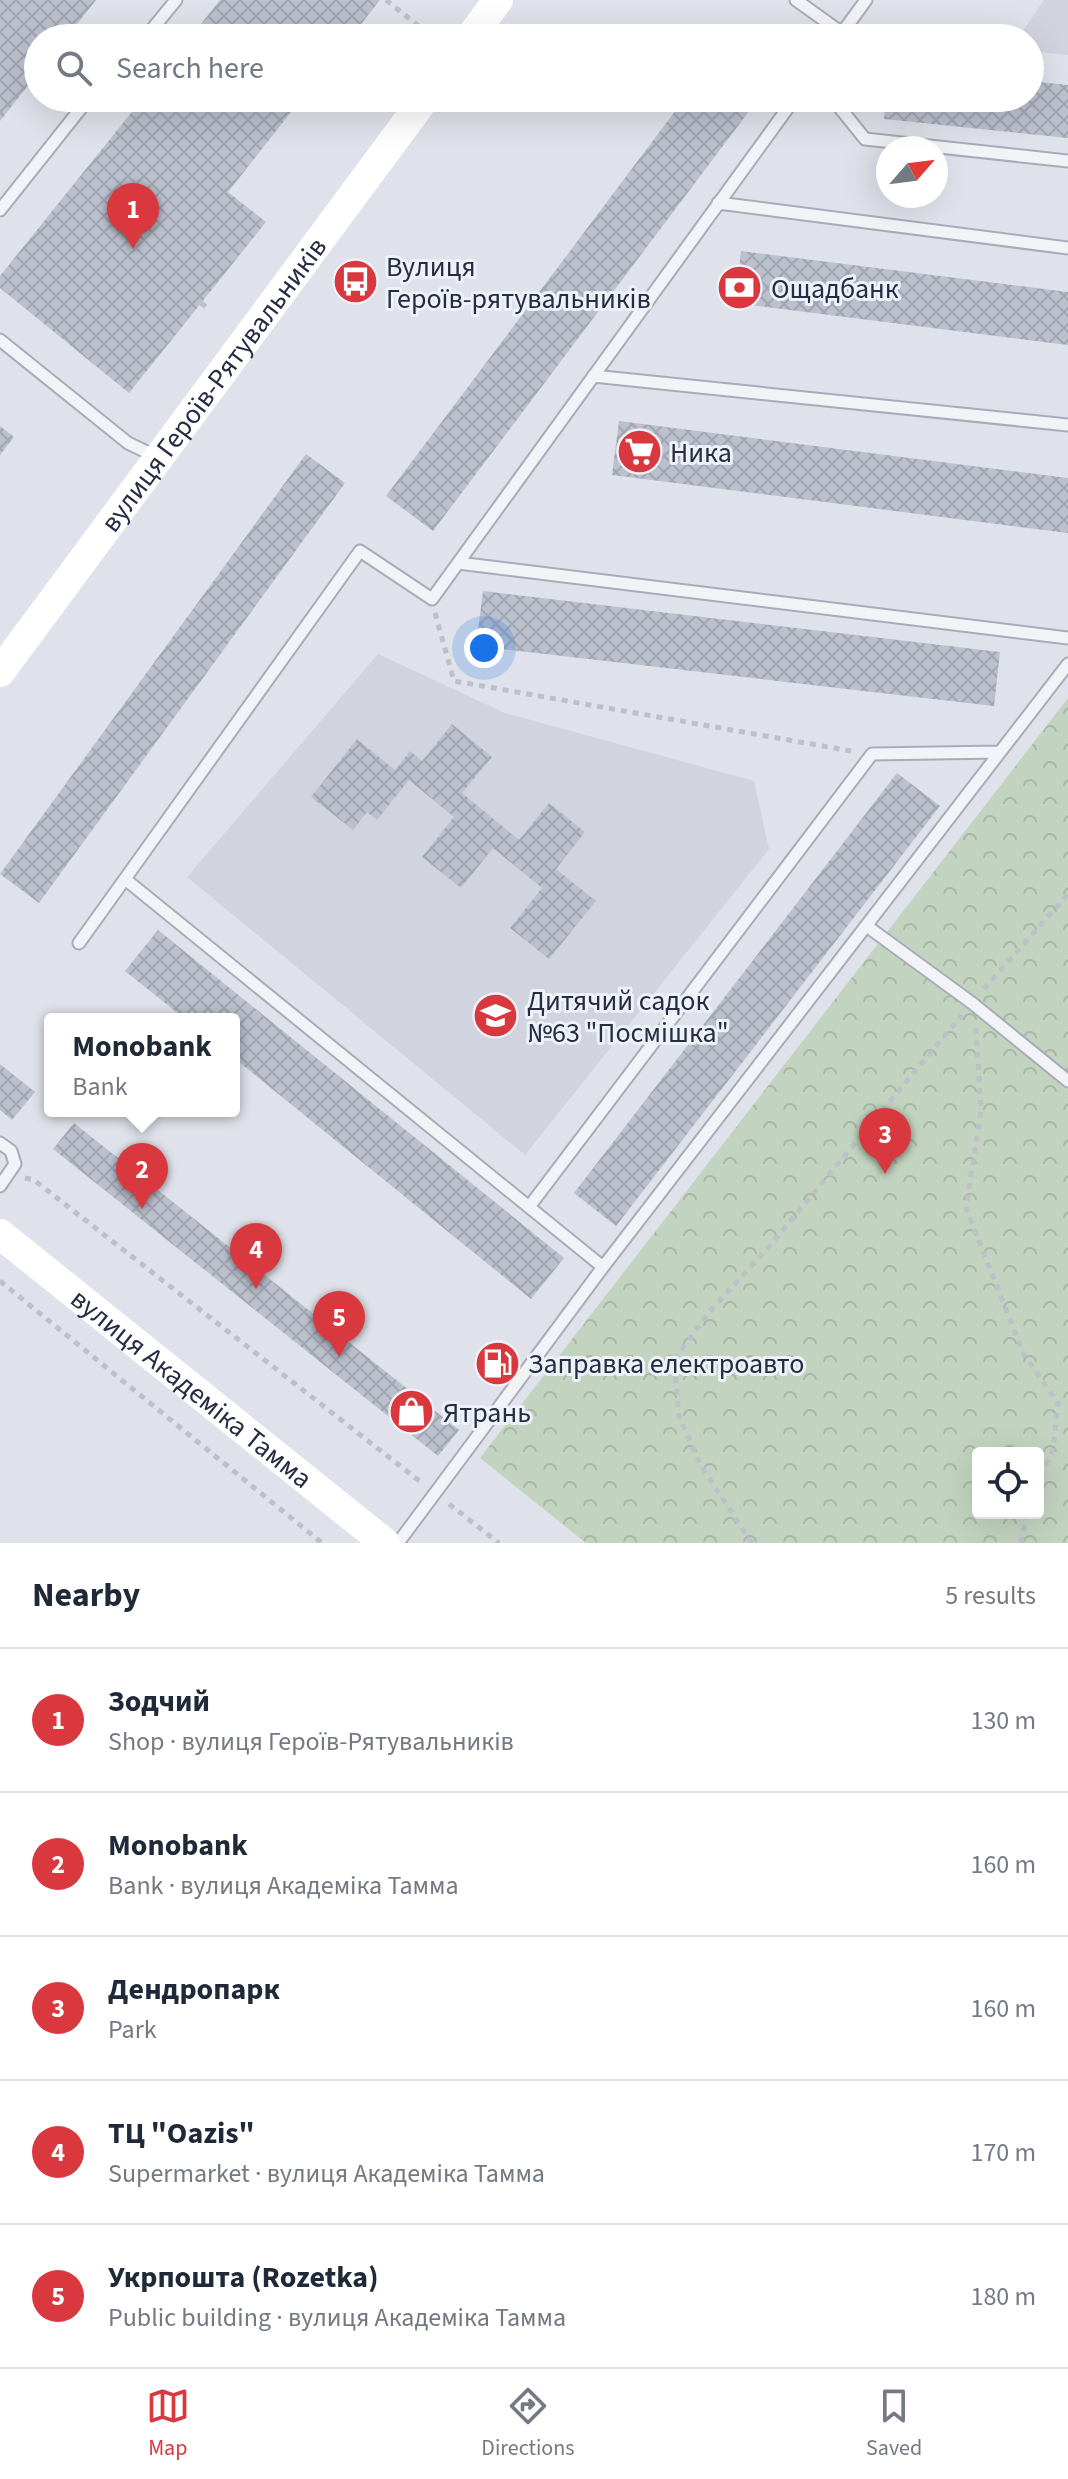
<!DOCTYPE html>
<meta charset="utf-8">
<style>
:root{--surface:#fff;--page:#f2f2f3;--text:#1f2937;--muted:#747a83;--line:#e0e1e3;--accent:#da383f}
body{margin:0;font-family:"Source Sans 3",sans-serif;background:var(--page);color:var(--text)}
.controls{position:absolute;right:24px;bottom:24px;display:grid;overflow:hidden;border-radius:8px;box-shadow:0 8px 32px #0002}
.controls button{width:72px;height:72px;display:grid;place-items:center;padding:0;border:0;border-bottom:2px solid var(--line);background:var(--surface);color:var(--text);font:40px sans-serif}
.compass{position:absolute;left:876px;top:136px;width:72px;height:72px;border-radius:50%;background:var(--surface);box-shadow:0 8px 32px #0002;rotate:62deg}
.you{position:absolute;left:484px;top:648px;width:28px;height:28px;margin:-20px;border:6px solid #fff;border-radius:50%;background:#1a73e8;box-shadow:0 0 0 12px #1a73e833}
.badge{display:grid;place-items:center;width:52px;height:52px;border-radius:50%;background:var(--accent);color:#fff;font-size:26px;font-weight:700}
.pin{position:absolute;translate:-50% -66px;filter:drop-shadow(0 2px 4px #0008)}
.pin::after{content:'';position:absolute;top:42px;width:28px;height:24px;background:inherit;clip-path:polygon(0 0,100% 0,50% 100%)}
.popup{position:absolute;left:44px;top:1013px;width:196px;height:104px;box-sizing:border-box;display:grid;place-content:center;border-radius:8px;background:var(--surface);filter:drop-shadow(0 2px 6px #0005);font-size:26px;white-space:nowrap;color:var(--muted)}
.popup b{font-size:30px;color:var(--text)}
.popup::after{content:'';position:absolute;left:50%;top:100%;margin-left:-16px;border:16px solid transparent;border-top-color:var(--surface)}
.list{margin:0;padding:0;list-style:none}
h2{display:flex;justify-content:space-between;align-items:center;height:104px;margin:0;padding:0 32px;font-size:34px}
h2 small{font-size:26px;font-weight:400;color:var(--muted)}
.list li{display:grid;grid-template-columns:52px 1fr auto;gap:24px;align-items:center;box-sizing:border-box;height:144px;padding:0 32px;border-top:2px solid var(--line)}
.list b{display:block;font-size:30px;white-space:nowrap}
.list p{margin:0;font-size:26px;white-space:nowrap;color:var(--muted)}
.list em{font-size:26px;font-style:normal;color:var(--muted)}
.icon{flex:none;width:44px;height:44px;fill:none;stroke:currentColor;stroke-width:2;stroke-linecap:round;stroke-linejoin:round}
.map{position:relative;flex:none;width:1068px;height:1543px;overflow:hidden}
.search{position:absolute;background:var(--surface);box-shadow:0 8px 32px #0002;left:24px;right:24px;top:24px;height:88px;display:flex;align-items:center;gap:20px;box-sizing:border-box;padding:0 28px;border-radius:44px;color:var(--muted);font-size:30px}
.sheet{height:824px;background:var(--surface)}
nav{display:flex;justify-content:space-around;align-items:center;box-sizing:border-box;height:112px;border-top:2px solid var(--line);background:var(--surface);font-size:22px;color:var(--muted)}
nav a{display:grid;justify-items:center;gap:4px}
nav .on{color:var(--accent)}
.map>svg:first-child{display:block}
</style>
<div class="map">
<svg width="1068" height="1543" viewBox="0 0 1068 1543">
<defs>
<pattern id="park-crowns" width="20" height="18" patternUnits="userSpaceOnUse" patternTransform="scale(2)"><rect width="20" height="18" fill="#c2d4bf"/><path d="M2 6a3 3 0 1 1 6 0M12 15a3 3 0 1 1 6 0" fill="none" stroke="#a7b6a5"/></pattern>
<pattern id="building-cross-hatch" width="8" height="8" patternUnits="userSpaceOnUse" patternTransform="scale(2)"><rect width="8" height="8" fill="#bbc0cd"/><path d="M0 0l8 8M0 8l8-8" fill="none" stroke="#a1a5b1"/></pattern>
</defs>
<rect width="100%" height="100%" fill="#dfe2ea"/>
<path fill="#d1d4df" d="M1044,0H1068V55L1030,51V38H1018Z
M378,654L505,713L754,781L769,849L525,1155L187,877Z"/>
<path fill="url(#park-crowns)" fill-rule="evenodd" d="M1068,698V1543H586L480,1458ZM978,1453H1038V1513H978Z"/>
<path fill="url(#building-cross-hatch)" d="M0,0H96L66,38H38V73L0,121Z
M220,0H380L350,38H190Z
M1030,81L1068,85V138L884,119L886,98H1030Z
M143,98H302L228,192L266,222L129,393L0,288V276Z
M685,98H759L433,531L386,496Z
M741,251L1068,292V345L735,303Z
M619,421L1068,478V533L612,475Z
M0,426L14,437L0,455Z
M306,454L345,483L39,903L0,874Z
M483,591L1000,652L994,706L476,646Z
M452,724L492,757L462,793L519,840L549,803L585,832L556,869L596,901L549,959L510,928L542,888L493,848L461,888L422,857L454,817L409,780L377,820L367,812L353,830L311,797L357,739L395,770L410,751L422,761Z
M897,773L940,806L616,1226L574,1193Z
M158,930L564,1258L531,1299L234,1058V1019H185L125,971Z
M0,1064L35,1092L12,1120L0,1110Z
M74,1123L459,1430L438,1456L53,1149Z"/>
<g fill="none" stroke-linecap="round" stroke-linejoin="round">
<defs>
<path id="lane" d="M796,0L842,33L866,0
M145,38L176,0
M832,98L865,139L1068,161
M718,203L1068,248
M0,210L89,98
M0,340L128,443L157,457
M593,376L1068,425
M458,563L1068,638
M125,879L529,1207
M868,927L972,1003L1068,1081
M79,943L360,551L432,599L795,98
M0,1143L11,1151L15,1164L0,1186
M603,1267L529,1207L872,754L1000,752
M398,1543L603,1267L1068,664"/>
</defs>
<use href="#lane" stroke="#a8acb8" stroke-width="15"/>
<path stroke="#bdc0c8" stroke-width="5" stroke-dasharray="6 6" stroke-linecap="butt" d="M386,0L420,27
M201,303L209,309
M435,613L454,681L851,751
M984,989L1068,894
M976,1028L981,1111L966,1208L1024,1355L1058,1403L1053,1450L1038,1482
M25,1178L34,1180L422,1483
M0,1281L322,1543
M449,1504L499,1543
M752,1543L701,1466L679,1416L674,1360L710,1311L767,1249L962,1015
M1021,1543L1027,1513"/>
<use href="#lane" stroke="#f2f3f7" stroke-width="11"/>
<g stroke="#fff" stroke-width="30">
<path d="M470,38L498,0"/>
<path id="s1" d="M0,672L425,98"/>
<path id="s2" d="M0,1234L385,1543"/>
</g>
</g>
<defs>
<symbol id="bus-disc" viewBox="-11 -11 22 22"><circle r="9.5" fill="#da383f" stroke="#eef1f7"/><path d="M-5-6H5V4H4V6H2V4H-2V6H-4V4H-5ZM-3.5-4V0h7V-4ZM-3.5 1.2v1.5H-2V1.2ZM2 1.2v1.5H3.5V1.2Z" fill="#fff"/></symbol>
<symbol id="bank-disc" viewBox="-11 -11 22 22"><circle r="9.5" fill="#da383f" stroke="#eef1f7"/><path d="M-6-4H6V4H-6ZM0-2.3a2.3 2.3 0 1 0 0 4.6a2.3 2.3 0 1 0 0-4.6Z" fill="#fff"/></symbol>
<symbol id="supermarket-disc" viewBox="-11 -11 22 22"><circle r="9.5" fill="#da383f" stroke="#eef1f7"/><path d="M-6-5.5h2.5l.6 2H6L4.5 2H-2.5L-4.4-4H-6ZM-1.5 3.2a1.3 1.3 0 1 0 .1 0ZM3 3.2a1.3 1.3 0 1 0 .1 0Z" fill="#fff"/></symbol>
<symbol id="school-disc" viewBox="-11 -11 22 22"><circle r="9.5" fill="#da383f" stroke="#eef1f7"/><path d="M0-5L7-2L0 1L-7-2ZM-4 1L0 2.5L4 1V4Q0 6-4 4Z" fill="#fff"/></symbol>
<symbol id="fuel-disc" viewBox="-11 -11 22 22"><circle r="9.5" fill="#da383f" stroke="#eef1f7"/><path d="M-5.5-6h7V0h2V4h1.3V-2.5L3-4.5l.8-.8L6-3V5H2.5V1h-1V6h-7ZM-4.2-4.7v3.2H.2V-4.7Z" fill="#fff"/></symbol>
<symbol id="shop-disc" viewBox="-11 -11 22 22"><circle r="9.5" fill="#da383f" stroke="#eef1f7"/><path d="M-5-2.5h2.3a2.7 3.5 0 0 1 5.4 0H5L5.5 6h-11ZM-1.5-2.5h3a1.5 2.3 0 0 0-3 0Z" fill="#fff"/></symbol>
</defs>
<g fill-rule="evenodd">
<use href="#bus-disc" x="330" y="256" width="51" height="51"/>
<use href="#bank-disc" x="714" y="262" width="51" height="51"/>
<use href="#supermarket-disc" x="614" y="426" width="51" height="51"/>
<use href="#school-disc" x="470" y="990" width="51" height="51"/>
<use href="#fuel-disc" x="472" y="1338" width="51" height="51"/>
<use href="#shop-disc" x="386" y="1386" width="51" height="51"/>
</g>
<g text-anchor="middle" stroke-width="6" stroke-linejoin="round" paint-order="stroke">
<g font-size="28" fill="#262d42" stroke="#eef1f7" text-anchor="start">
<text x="386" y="276">Вулиця<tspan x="386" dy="32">Героїв-рятувальників</tspan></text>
<text x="771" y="298">Ощадбанк</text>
<text x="670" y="462">Ника</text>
<text x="527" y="1010">Дитячий садок<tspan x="527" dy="32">№63 "Посмішка"</tspan></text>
<text x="528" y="1373">Заправка електроавто</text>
<text x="443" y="1422">Ятрань</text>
</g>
<g font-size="28" fill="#262d42" stroke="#eef1f7">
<text dy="10" stroke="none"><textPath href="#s1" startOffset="358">вулиця Героїв-Рятувальників</textPath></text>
<text dy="10" stroke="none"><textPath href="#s2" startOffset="246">вулиця Академіка Тамма</textPath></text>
</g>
</g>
</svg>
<div class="controls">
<button><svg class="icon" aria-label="locate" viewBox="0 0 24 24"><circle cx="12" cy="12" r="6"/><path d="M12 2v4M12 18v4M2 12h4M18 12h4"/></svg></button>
</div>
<svg class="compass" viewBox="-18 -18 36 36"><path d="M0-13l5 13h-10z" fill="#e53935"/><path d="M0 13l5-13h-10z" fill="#747a83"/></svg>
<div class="you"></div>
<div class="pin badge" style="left:133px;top:249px">1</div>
<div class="pin badge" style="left:142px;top:1209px">2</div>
<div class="popup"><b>Monobank</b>Bank</div>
<div class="pin badge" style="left:885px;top:1174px">3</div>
<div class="pin badge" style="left:256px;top:1289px">4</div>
<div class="pin badge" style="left:339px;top:1357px">5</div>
<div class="search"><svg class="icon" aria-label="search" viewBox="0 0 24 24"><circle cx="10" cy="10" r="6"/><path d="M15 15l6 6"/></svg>Search here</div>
</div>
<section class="sheet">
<h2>Nearby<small>5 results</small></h2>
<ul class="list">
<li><span class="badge">1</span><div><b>Зодчий</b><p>Shop · вулиця Героїв-Рятувальників</p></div><em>130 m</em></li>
<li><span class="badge">2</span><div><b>Monobank</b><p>Bank · вулиця Академіка Тамма</p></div><em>160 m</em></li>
<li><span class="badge">3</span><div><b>Дендропарк</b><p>Park</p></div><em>160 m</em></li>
<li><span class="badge">4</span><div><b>ТЦ &quot;Oazis&quot;</b><p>Supermarket · вулиця Академіка Тамма</p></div><em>170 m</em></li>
<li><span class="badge">5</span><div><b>Укрпошта (Rozetka)</b><p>Public building · вулиця Академіка Тамма</p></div><em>180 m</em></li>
</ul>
</section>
<nav>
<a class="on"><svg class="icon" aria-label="map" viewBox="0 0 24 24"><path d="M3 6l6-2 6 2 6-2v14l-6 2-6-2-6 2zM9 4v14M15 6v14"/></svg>Map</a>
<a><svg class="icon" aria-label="directions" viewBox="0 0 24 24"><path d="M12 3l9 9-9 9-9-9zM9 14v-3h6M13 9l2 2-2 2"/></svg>Directions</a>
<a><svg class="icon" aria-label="saved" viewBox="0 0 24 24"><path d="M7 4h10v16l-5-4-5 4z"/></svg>Saved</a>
</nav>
